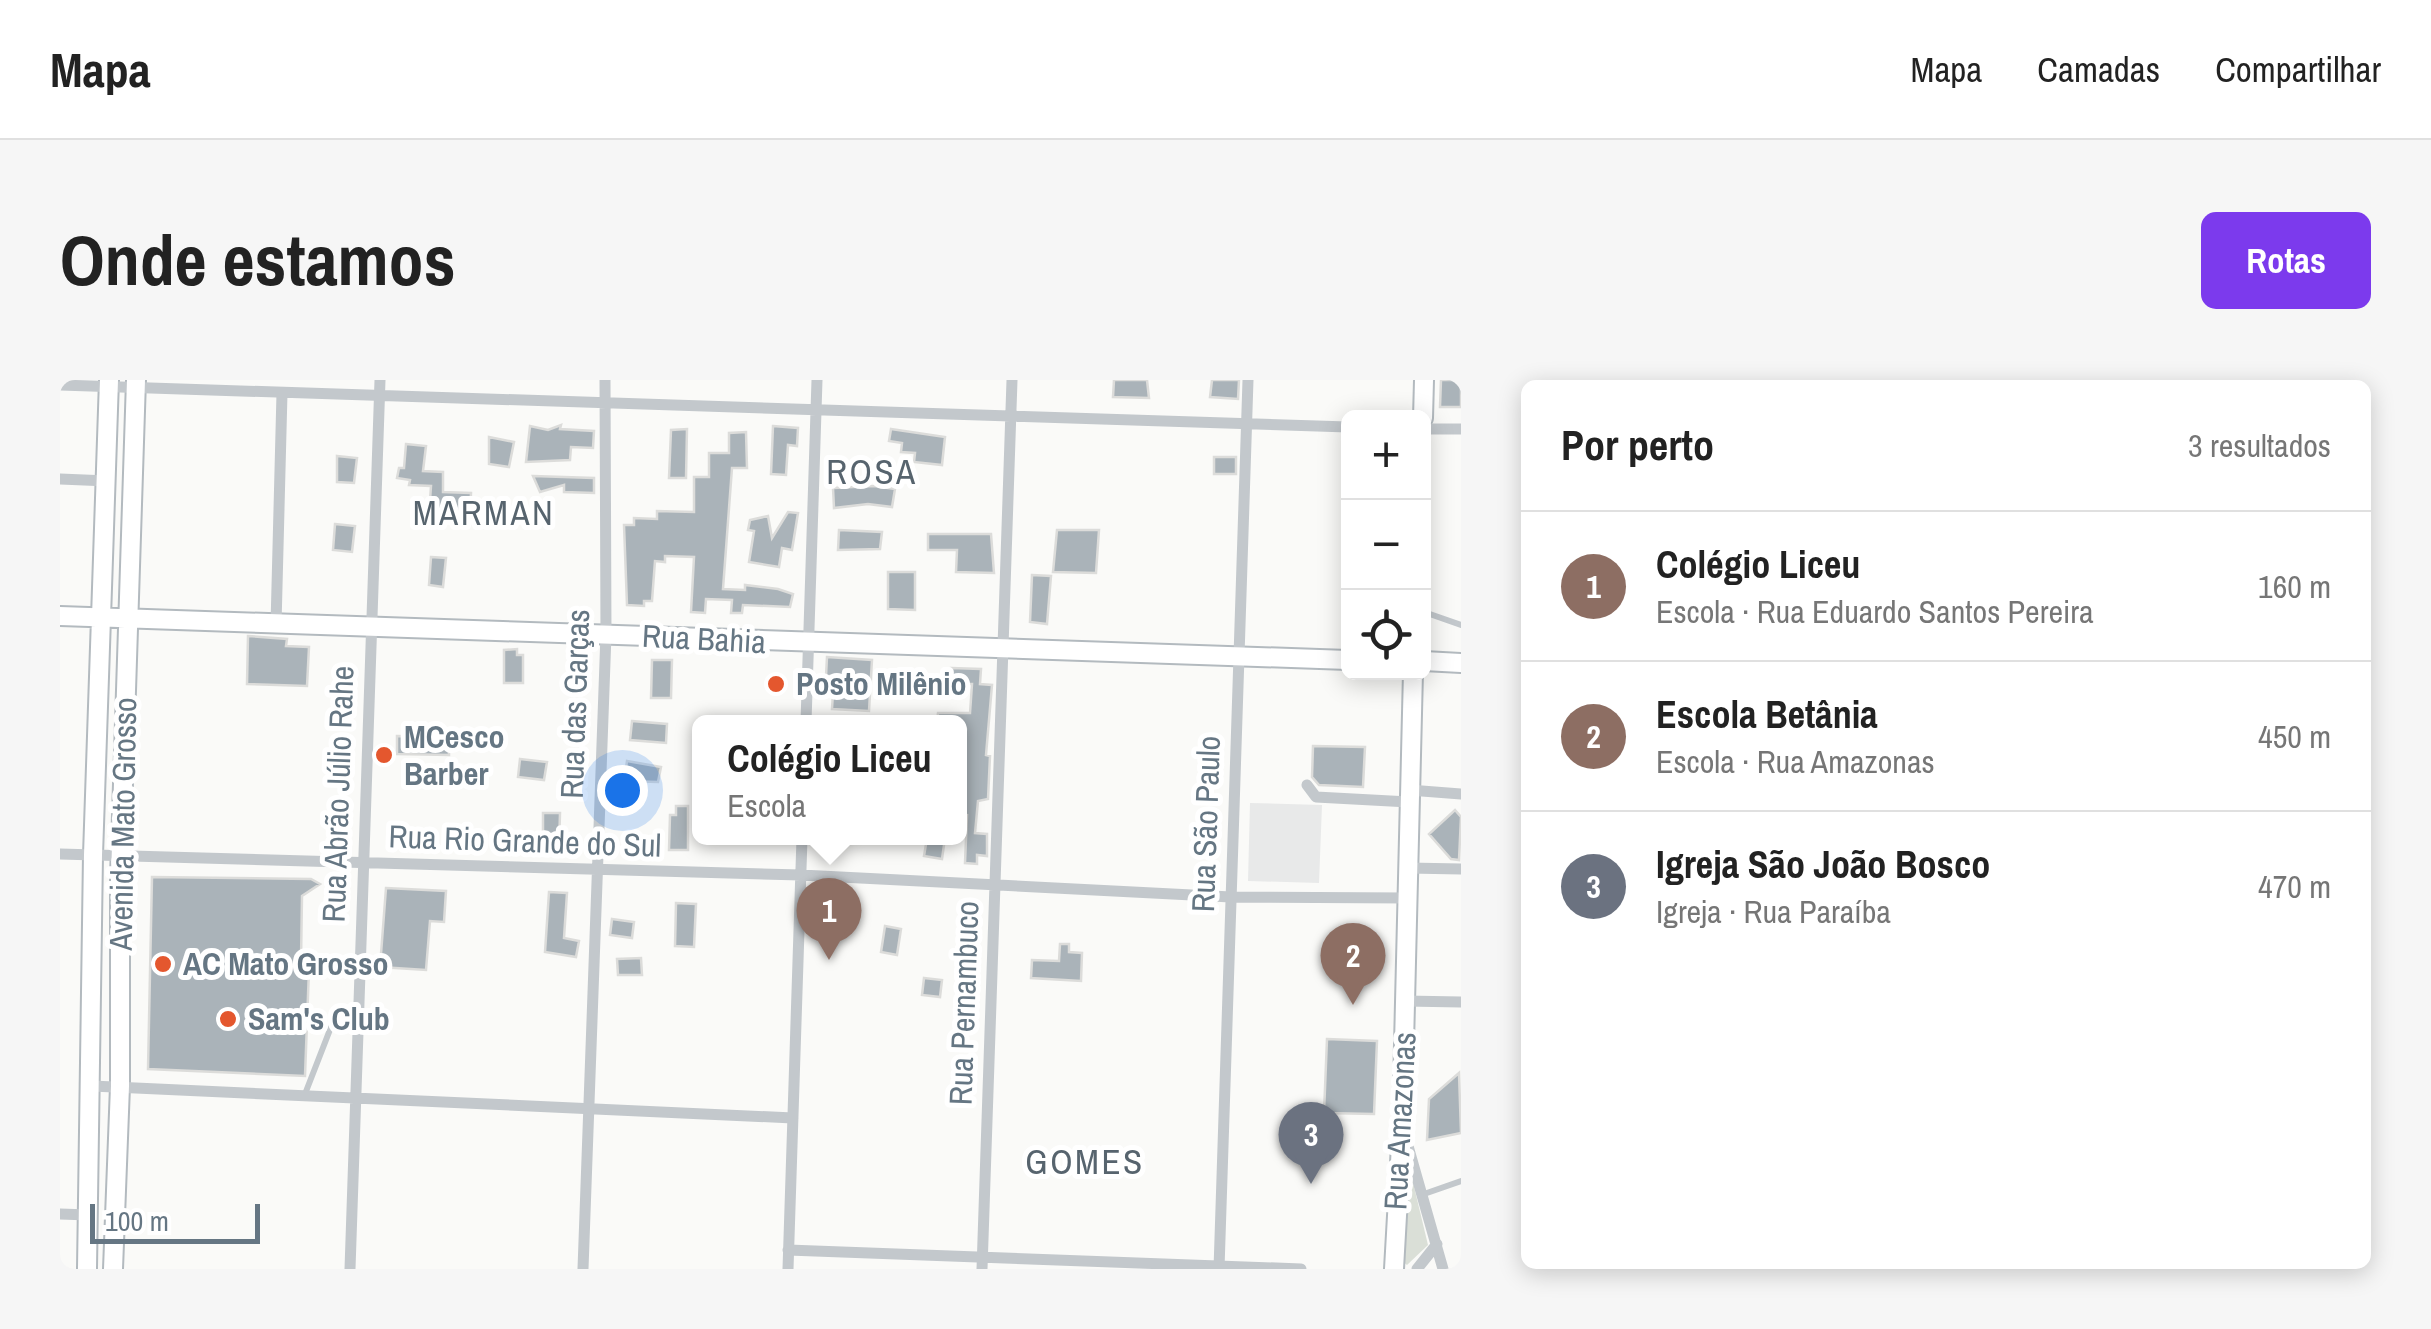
<!DOCTYPE html>
<html lang="pt">
<meta charset="utf-8">
<style>
:root{--surface:#fff;--page:#f6f6f6;--text:#222;--muted:#767676;--line:#e0e0e0;--accent:#7c3aed}
body{margin:0;font-family:"Archivo Narrow",sans-serif;background:var(--page);color:var(--text)}
.controls{position:absolute;right:30px;top:30px;display:grid;overflow:hidden;border-radius:15px;box-shadow:0 5px 25px #0003}
.controls button{width:90px;height:90px;display:grid;place-items:center;padding:0;border:0;border-bottom:2px solid var(--line);background:var(--surface);color:var(--text);font:50px sans-serif}
.scale{position:absolute;left:30px;bottom:25px;width:170px;box-sizing:border-box;padding-left:10px;border:5px solid #657683;border-top:0;font-size:28px;line-height:35px;white-space:nowrap;color:#657683;-webkit-text-stroke:8px #fff;paint-order:stroke}
.you{position:absolute;left:562px;top:410px;width:35px;height:35px;margin:-25px;border:8px solid #fff;border-radius:50%;background:#1a73e8;box-shadow:0 0 0 15px #1a73e833}
.badge{display:grid;place-items:center;width:65px;height:65px;border-radius:50%;background:var(--accent);color:#fff;font-size:32px;font-weight:700}
.pin{position:absolute;translate:-50% -82px;filter:drop-shadow(0 2px 5px #0008)}
.pin::after{content:'';position:absolute;top:52px;width:35px;height:30px;background:inherit;clip-path:polygon(0 0,100% 0,50% 100%)}
.popup{position:absolute;left:632px;top:335px;width:275px;height:130px;box-sizing:border-box;display:grid;place-content:center;border-radius:15px;background:var(--surface);filter:drop-shadow(0 2px 8px #0005);font-size:32px;white-space:nowrap;color:var(--muted)}
.popup b{font-size:38px;color:var(--text)}
.popup::after{content:'';position:absolute;left:50%;top:100%;margin-left:-20px;border:20px solid transparent;border-top-color:var(--surface)}
.list{margin:0;padding:0;list-style:none}
h2{display:flex;justify-content:space-between;align-items:center;height:130px;margin:0;padding:0 40px;font-size:42px}
h2 small{font-size:32px;font-weight:400;color:var(--muted)}
.list li{display:grid;grid-template-columns:65px 1fr auto;gap:30px;align-items:center;box-sizing:border-box;height:150px;padding:0 40px;border-top:2px solid var(--line)}
.list b{display:block;font-size:38px;white-space:nowrap}
.list p{margin:0;font-size:32px;white-space:nowrap;color:var(--muted)}
.list em{font-size:32px;font-style:normal;color:var(--muted)}
.icon{flex:none;width:55px;height:55px;fill:none;stroke:currentColor;stroke-width:2;stroke-linecap:round;stroke-linejoin:round}
.map{position:relative;flex:none;width:1401px;height:889px;overflow:hidden;border-radius:15px}
header{display:flex;align-items:center;gap:60px;box-sizing:border-box;height:140px;padding:0 50px;background:var(--surface);border-bottom:2px solid var(--line)}
header strong{font-size:48px}
nav{display:flex;gap:55px;margin-inline-start:auto;font-size:35px}
.intro{display:flex;align-items:center;justify-content:space-between;box-sizing:border-box;height:240px;padding:0 60px}
h1{margin:0;font-size:70px}
.button{padding:25px 45px;border-radius:15px;background:var(--accent);color:#fff;font-size:35px;font-weight:700}
main{display:flex;gap:60px;padding:0 60px}
aside{flex:1;background:var(--surface);border-radius:15px;box-shadow:0 5px 25px #0003}
.map>svg:first-child{display:block}
</style>
<header>
<strong>Mapa</strong>
<nav><a>Mapa</a><a>Camadas</a><a>Compartilhar</a></nav>
</header>
<div class="intro"><h1>Onde estamos</h1><a class="button">Rotas</a></div>
<main>
<div class="map">
<svg width="1401" height="889" viewBox="0 0 1401 889">
<rect width="100%" height="100%" fill="#fafaf8"/>
<path fill="#e8e9e9" d="M1190,423L1262,425L1259,503L1188,501Z"/>
<path fill="#dadfd7" d="M1344,765L1368,865L1347,885L1342,881Z"/>
<path fill="#aab3b9" stroke="#dcdcda" stroke-width="2.5" d="M1054,0H1087L1089,18L1053,17Z
M1152,0H1179L1178,19L1150,17Z
M1381,0H1401V27H1380Z
M501,45L500,49L534,51L533,68L511,67L510,80L466,82L470,46L488,50Z
M713,46L738,48L737,66L728,65L726,95L711,94Z
M627,49L626,98H609L611,50Z
M831,49L885,57L882,85L854,82L855,73L841,72L842,63L829,61Z
M686,52L687,88H672L663,209L685,210V205L718,209L733,214L730,227L683,225L682,233H671L672,220L646,219L645,233L631,232L634,177L605,176V182L595,181L592,221H584V226L567,225L564,145H574V138L597,139V131L634,132V97H649V73H669V53Z
M429,57L454,62L449,87L429,84Z
M346,64L366,66L363,91L383,92V112L411,113L410,137L369,135L371,106L349,105L350,100L337,98L339,88H344Z
M277,76L297,78L294,103L277,102Z
M1154,77H1176V94H1154Z
M473,96L534,98V113L504,112V105L480,112Z
M814,106L835,109L832,127L808,124L774,128L773,108Z
M728,132L738,133L732,170L722,168L719,187L689,182L694,151L688,150L690,140L708,136L712,158Z
M275,144L295,146L292,172L273,170Z
M779,150L822,152L820,169L778,170Z
M997,150H1039L1036,193L993,192Z
M868,154H931L934,193L896,192L897,170H868Z
M371,177L386,178L383,207L369,205Z
M828,192H855V230L828,229Z
M972,195L991,196L987,244L970,242Z
M188,256L227,259L226,266L249,267L247,306L187,304Z
M457,269V275H463V303H444V270Z
M767,277L812,280L809,331L772,329L774,296H766Z
M592,280H612L611,318H591Z
M891,288L921,289L920,304L932,305L926,375L930,376L928,419L918,421L915,453L927,454V476L917,475V484L905,483L907,435L899,434V378H903L906,349L899,342H877L878,333H910L912,304H891Z
M572,341L607,344L606,363L570,360Z
M337,356L389,357V375L337,374Z
M1253,366L1305,367L1303,407L1259,405L1252,397Z
M460,379L487,382L484,400L458,397Z
M567,381L601,387L598,402L564,401Z
M616,426H628V470H609L610,435H616Z
M1395,430L1401,437L1399,480L1391,479L1369,454Z
M483,433H500L499,467L483,466Z
M867,458H885L882,479L864,476Z
M92,497L251,499L260,504L242,516L241,581L249,589L245,696L88,689Z
M326,508L386,511L384,542L370,541L366,590L320,587Z
M489,512L507,513L504,558L519,561L516,577L485,572Z
M616,523L636,524L634,567L615,566Z
M552,539L574,542L572,558L550,555Z
M825,546L841,549L837,575L821,572Z
M1000,564H1009V572L1022,573L1021,601L971,598L972,580L999,581Z
M581,578L582,595H558L557,579Z
M864,598L882,600L880,617L862,615Z
M1267,659L1317,661L1314,734L1264,733Z
M1399,693L1401,753L1367,760L1369,719Z"/>
<g fill="none" stroke-linecap="round" stroke-linejoin="round">
<defs>
<path id="secondary" d="M1363,38L1364,0
M0,236L1288,280
M1364,281L1401,283
M27,889L33,475L49,0
M53,889L60,706V497L76,0
M1334,889L1342,747L1353,292"/>
</defs>
<use href="#secondary" stroke="#b3babf" stroke-width="22"/>
<path stroke="#c3c8cc" stroke-width="6" d="M1364,232L1401,245
M245,714L278,629
M1364,814L1401,801"/>
<path stroke="#c3c8cc" stroke-width="11" d="M0,5L1288,47
M1364,49H1401
M0,99L48,101
M216,245L222,13
M746,342L757,0
M1247,405L1256,417L1349,422
M1349,410L1401,414
M0,474L741,495L1171,517L1348,518
M1348,488L1401,489
M1345,621L1401,622
M32,706L733,738
M1346,759L1383,889
M0,834L29,835
M728,870L1241,889
M290,889L320,0
M523,889L546,254L545,0
M728,889L742,458
M922,889L952,0
M1159,889L1188,0
M1357,889L1377,864"/>
<use href="#secondary" stroke="#fff" stroke-width="18"/>
</g>
<g fill="#e4572e" stroke="#fff" stroke-width="4">
<circle cx="716" cy="304" r="10"/>
<circle cx="324" cy="375" r="10"/>
<circle cx="103" cy="584" r="10"/>
<circle cx="168" cy="639" r="10"/>
</g>
<g text-anchor="middle" stroke-width="10" stroke-linejoin="round" paint-order="stroke">
<g font-size="32" fill="#657683" stroke="#fff">
<text transform="translate(644 259) rotate(3)" y="11">Rua Bahia</text>
<text transform="translate(515 324) rotate(-88)" y="11">Rua das Garças</text>
<text transform="translate(278 414) rotate(-88)" y="11">Rua Abrão Júlio Rahe</text>
<text transform="translate(63 444) rotate(-89)" y="11">Avenida Mato Grosso</text>
<text transform="translate(1146 444) rotate(-88)" y="11">Rua São Paulo</text>
<text transform="translate(465 461) rotate(2)" y="11">Rua Rio Grande do Sul</text>
<text transform="translate(904 623) rotate(-88)" y="11">Rua Pernambuco</text>
<text transform="translate(1340 741) rotate(-87)" y="11">Rua Amazonas</text>
</g>
<g font-size="32" font-weight="bold" fill="#657683" stroke="#fff" text-anchor="start">
<text x="736" y="315">Posto Milênio</text>
<text x="344" y="368">MCesco<tspan x="344" dy="37">Barber</tspan></text>
<text x="123" y="595">AC Mato Grosso</text>
<text x="188" y="650">Sam's Club</text>
</g>
<g font-size="35" letter-spacing="2.5" fill="#57646e" stroke="#fff">
<text x="812" y="104">ROSA</text>
<text x="424" y="145">MARMAN</text>
<text x="1025" y="794">GOMES</text>
</g>
</g>
</svg>
<div class="controls">
<button>+</button>
<button>−</button>
<button><svg class="icon" aria-label="locate" viewBox="0 0 24 24"><circle cx="12" cy="12" r="6"/><path d="M12 2v4M12 18v4M2 12h4M18 12h4"/></svg></button>
</div>
<div class="scale">100 m</div>
<div class="you"></div>
<div class="pin badge" style="left:769px;top:580px;background:#8d6e63">1</div>
<div class="popup"><b>Colégio Liceu</b>Escola</div>
<div class="pin badge" style="left:1293px;top:625px;background:#8d6e63">2</div>
<div class="pin badge" style="left:1251px;top:804px;background:#6b7280">3</div>
</div>
<aside>
<h2>Por perto<small>3 resultados</small></h2>
<ul class="list">
<li><span class="badge" style="background:#8d6e63">1</span><div><b>Colégio Liceu</b><p>Escola · Rua Eduardo Santos Pereira</p></div><em>160 m</em></li>
<li><span class="badge" style="background:#8d6e63">2</span><div><b>Escola Betânia</b><p>Escola · Rua Amazonas</p></div><em>450 m</em></li>
<li><span class="badge" style="background:#6b7280">3</span><div><b>Igreja São João Bosco</b><p>Igreja · Rua Paraíba</p></div><em>470 m</em></li>
</ul>
</aside>
</main>
